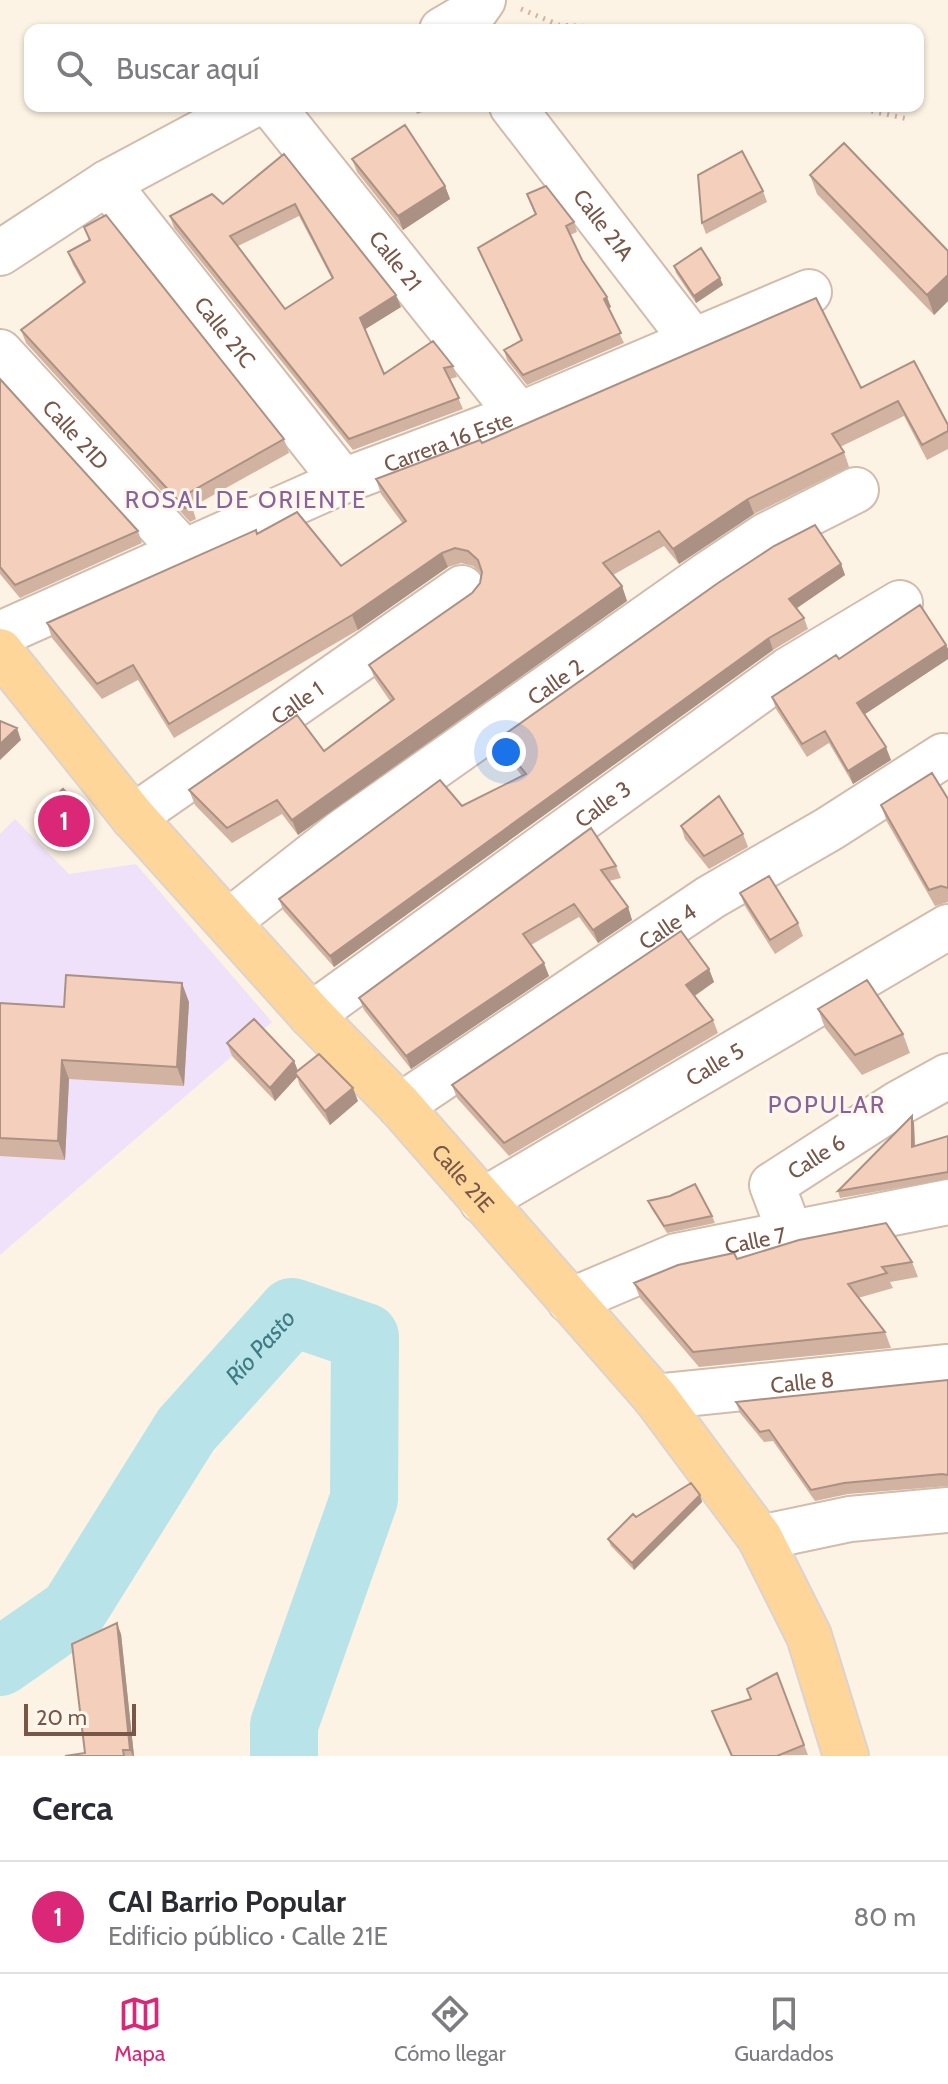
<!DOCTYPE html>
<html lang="es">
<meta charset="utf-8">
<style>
:root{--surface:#fff;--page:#f7f7f7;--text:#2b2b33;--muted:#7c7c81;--line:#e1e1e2;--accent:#db2777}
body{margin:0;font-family:Cabin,sans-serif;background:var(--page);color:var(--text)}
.scale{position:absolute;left:24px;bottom:20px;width:112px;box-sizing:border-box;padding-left:8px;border:4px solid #785748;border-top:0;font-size:22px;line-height:28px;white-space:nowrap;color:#785748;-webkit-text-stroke:6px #fff7ec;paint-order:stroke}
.you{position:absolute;left:506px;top:752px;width:28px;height:28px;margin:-20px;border:6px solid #fff;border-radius:50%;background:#1a73e8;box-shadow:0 0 0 12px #1a73e833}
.badge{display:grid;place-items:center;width:52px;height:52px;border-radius:50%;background:var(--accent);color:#fff;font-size:26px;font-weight:700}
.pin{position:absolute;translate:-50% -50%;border:4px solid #fff;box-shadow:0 2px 8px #0006}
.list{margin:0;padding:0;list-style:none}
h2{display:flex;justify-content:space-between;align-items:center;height:104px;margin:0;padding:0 32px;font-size:34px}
h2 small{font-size:26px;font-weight:400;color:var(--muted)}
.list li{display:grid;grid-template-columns:52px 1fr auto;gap:24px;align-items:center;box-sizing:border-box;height:112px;padding:0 32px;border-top:2px solid var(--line)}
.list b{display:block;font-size:30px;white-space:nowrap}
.list p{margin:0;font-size:26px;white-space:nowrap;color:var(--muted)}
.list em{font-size:26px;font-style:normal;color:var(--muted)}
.icon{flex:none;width:44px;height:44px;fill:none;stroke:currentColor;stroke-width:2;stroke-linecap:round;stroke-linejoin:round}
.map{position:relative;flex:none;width:948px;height:1756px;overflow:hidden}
.search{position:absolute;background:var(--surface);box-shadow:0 2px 6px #0004;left:24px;right:24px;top:24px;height:88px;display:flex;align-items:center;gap:20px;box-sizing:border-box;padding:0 28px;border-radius:16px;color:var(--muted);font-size:30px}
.sheet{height:216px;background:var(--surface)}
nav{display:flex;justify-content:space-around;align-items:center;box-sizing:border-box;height:112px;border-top:2px solid var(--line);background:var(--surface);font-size:22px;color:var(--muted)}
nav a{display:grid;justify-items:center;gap:4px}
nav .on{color:var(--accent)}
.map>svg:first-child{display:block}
</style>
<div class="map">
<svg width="948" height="1756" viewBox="0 0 948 1756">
<rect width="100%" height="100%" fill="#fdf3e4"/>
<path fill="#f0e1fa" d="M15,819L69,874L136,864L272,1022L0,1255V834Z"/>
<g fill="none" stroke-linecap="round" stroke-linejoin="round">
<path stroke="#b8e3e8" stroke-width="68" id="s1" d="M0,1662L73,1611L186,1430L292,1312L365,1337L364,1499L284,1725V1756"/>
<defs>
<g id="minor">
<path d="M442,30L476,10L483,0"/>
<path id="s2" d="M272,106L519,415"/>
<path id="s3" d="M512,106L694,342"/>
<path id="s4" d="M107,183L343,481"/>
<path d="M0,253L107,183L251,106"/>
<path id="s5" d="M0,352L185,553"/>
<path id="s6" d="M0,634L343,481L519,415L809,292"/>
<path id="s7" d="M133,817L462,588"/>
<path id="s8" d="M228,922L341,833L708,574L765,536L856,490"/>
<path id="s9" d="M311,1015L788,670L900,603"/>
<path id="s10" d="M400,1106L711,897L829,829L943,756"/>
<path id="s11" d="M482,1201L948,927"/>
<path id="s12" d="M791,1235L772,1185L899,1103L948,1076"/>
<path id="s13" d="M570,1301L676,1256L948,1202"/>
<path id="s14" d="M655,1397L948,1367"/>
<path d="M760,1538L850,1519L948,1510"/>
</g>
<g id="major">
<path id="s15" d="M0,651L133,817L311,1015L400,1106L655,1397L760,1538L809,1636L846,1756"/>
</g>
</defs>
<use href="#minor" stroke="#d2bcac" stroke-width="48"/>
<use href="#major" stroke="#dcd3cf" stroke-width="48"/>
<path stroke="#d9b29d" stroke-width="5" stroke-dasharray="2 6" stroke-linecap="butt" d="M521,9L559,25L649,30
M848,106L908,119"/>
<use href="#minor" stroke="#fff" stroke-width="44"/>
<use href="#major" stroke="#ffd69a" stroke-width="44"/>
</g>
<path fill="#d2b2a1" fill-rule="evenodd" d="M414,106H437L417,114Z
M284,154L401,307L365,329L384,374L453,366L457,377L450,379L463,409L353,450L174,228L170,216L223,204ZM299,216L332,279L285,309L238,246Z
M352,159L445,186L450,199L403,230L357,172Z
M810,175L948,251V301L934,315L817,194Z
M763,191L767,202L706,234L702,223Z
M527,194L574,222L577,232L570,235L582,260L611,307L608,309L624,343L527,385L507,360L504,350L521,341L478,248L535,215Z
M84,227L284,439L289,453L192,507L196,519L190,522L26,343L21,330L83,283L73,265L68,252L89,240Z
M674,266L720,278L723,285L696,303L676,273Z
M914,361L948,425V449L927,460L904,416L840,447L844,452L849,467L754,514L679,564L664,546L613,575L622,586L627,601L298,835L282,814L232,843L195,805L189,790L324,751L390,701L375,679L369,665L472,593L480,583L481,573L473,566L461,563L448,567L358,630L174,738L138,680L102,699L52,638L47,623L257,534L341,566L403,524L381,494L376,479L482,443L861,388Z
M0,379L138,531L142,543L20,598L0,574Z
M841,564L845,575L797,608L804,618L808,629L773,650L334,967L283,910L279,899L522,776L502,750L498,739Z
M946,645L948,649V659L865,714L891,760L853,784L829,743L807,757L776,709L772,697L839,659Z
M948,799V902L935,906L887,822L881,805Z
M36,813L89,822L62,846L39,820Z
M681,826L743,834L748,847L709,869L685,839Z
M591,828L616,866L621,878L609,881L628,907L632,920L598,943L579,917L531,945L549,976L411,1069L364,1010L359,998Z
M740,893L798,923L803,936L775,954L745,906Z
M709,969L714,982L695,996L713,1020L718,1033L509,1156L457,1098L452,1085Z
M189,1002L184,1086L69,1079L65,1160L0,1156V1003L64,1007Z
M818,1009L903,1034L910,1053L862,1075L825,1028Z
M227,1043L294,1061L298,1071L358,1101L330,1125L300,1086L297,1077L275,1101L232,1056Z
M914,1123L915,1147L948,1136V1179L840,1198L838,1191Z
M648,1201L712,1216L715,1223L667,1233L651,1208Z
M737,1259L912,1262L918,1277L890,1282L893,1288L858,1298L885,1332L891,1348L699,1367L640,1298L634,1283Z
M948,1380V1486L848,1494L815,1501L773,1441L764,1442L740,1413L736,1402Z
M700,1495L702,1502L634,1570L611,1546L608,1539L636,1517Z
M121,1634L134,1756H65L85,1753Z
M777,1673L808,1755L731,1756L712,1711L751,1699L747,1689Z"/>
<path fill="#ab9183" d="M445,186L450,199L403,230L398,216Z
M948,275V301L934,315L927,295Z
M720,278L723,285L696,303L694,296Z
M396,295L401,307L364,330L360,318Z
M607,297L611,307L608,309L604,299Z
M748,499L754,514L679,564L673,549Z
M442,553L448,567L358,630L352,615Z
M841,564L845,575L794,610L789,599Z
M622,586L627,601L298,835L292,820Z
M769,638L773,650L334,967L330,956Z
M946,645L948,649V659L862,716L857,703Z
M17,728L21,740L0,760V744Z
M886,747L891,760L853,784L848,771Z
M87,815L89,822L62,846L60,839Z
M628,907L632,920L598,943L593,930Z
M544,963L549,976L411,1069L406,1056Z
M709,969L714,982L691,998L686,985Z
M182,983L189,1002L184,1086L177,1067Z
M62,1060L69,1079L65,1160L58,1141Z
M294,1061L299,1074L295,1073L297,1077L275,1101L270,1088Z
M353,1088L358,1101L330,1125L325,1111Z
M912,1116L914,1123L915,1154L912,1147Z
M700,1495L702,1502L634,1570L632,1563Z
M117,1623L121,1634L134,1756H133L130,1750Z"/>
<path fill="#f4cfbb" stroke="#ab9183" stroke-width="2" fill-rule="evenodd" d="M405,125L445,186L398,216L352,159Z
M844,143L948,251V275L927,295L810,175Z
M742,151L763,191L702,223L698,175Z
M284,154L396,295L360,318L384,374L433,341L453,366L444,368L459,398L349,439L170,216L212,194L223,204ZM295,204L333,278L285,309L230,236Z
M546,186L574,222L566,226L582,260L607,297L604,299L621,333L523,375L504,350L522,340L478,248L536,214L527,194Z
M106,215L284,439L185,495L192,506L185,508L21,330L85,282L68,252L90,240L84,227Z
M701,248L720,278L694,296L674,266Z
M816,298L861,388L914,361L948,425V431L922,445L898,401L832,434L844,452L748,499L673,549L659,531L603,563L622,586L292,820L277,800L227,828L189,790L297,715L324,751L394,699L369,665L472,593L480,583L482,572L478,560L468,551L455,548L442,553L352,615L169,724L133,665L97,684L47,623L256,530L257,534L297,512L341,566L406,521L376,479L480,440L482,443Z
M0,379L138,531L15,585L0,567Z
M815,525L841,564L789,599L804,618L769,638L330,956L279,899L440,780L462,806L526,774L498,739L718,583L774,546Z
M920,605L946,645L857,703L886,747L848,771L825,731L802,744L772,697L836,655L839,659Z
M0,721L17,728L0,744Z
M932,773L948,799V888L941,886L929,890L881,805Z
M63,789L87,815L60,839L36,813Z
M719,796L743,834L704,856L681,826Z
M591,828L616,866L601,870L628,907L593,930L574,904L523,934L544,963L406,1056L359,998Z
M769,876L798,923L770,940L740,893Z
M681,931L709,969L686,985L713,1020L504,1143L452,1085Z
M66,975L182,983L177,1067L62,1060L58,1141L0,1138V1003L64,1007Z
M867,980L903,1034L855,1055L818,1009Z
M254,1019L294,1061L270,1088L227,1043Z
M319,1054L353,1088L325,1111L295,1073Z
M912,1116V1147L948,1136V1172L838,1191Z
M695,1184L712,1216L664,1226L648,1201L670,1196Z
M886,1223L912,1262L882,1267L887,1273L848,1284L885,1332L693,1352L634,1283L678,1265L734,1253L737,1259L799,1240Z
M948,1380V1475L942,1474L844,1483L811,1490L769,1430L760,1432L736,1402Z
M691,1483L700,1495L632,1563L608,1539L633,1514L636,1517Z
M117,1623L130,1750H123L124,1756H65L85,1753L72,1644Z
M777,1673L804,1745L777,1756H732L712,1711L751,1699L747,1689Z"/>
<g text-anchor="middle" stroke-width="6" stroke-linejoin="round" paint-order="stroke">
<g font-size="22" fill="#785748" stroke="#fff7ec">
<text dy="8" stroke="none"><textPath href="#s3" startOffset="150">Calle 21A</textPath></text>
<text dy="8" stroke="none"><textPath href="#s2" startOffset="198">Calle 21</textPath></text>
<text dy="8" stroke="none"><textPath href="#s4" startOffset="190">Calle 21C</textPath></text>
<text dy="8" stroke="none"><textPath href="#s5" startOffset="112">Calle 21D</textPath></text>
<text dy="8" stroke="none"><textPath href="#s6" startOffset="488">Carrera 16 Este</textPath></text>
<text dy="8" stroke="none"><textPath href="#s8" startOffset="406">Calle 2</textPath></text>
<text dy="8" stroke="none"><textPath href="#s7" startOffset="200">Calle 1</textPath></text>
<text dy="8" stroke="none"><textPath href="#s9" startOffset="360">Calle 3</textPath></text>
<text dy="8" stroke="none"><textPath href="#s10" startOffset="322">Calle 4</textPath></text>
<text dy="8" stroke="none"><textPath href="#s11" startOffset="270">Calle 5</textPath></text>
<text dy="8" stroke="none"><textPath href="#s12" startOffset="106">Calle 6</textPath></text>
<text dy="8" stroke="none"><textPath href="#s15" startOffset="702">Calle 21E</textPath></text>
<text dy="8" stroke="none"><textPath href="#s13" startOffset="196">Calle 7</textPath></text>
<text dy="8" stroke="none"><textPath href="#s14" startOffset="148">Calle 8</textPath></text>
</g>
<g font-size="24" letter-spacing="2" fill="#86639b" stroke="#fff7ec">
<text x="246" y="508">ROSAL DE ORIENTE</text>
<text x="827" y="1113">POPULAR</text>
</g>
<g font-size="24" font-style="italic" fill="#3e7b85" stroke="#fff7ec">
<text dy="8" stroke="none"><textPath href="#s1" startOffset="414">Río Pasto</textPath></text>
</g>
</g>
</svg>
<div class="scale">20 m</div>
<div class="you"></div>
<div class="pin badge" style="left:64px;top:821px">1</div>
<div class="search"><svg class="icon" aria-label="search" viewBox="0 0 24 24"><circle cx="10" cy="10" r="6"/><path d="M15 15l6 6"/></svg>Buscar aquí</div>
</div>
<section class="sheet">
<h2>Cerca<small></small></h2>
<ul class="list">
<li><span class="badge">1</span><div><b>CAI Barrio Popular</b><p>Edificio público · Calle 21E</p></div><em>80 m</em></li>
</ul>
</section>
<nav>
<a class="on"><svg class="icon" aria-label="map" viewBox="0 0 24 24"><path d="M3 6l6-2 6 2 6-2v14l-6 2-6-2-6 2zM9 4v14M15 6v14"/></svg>Mapa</a>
<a><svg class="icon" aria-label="directions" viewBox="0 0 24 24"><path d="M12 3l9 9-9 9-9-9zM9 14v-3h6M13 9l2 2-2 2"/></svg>Cómo llegar</a>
<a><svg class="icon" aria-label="saved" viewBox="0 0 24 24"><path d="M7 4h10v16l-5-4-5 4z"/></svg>Guardados</a>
</nav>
